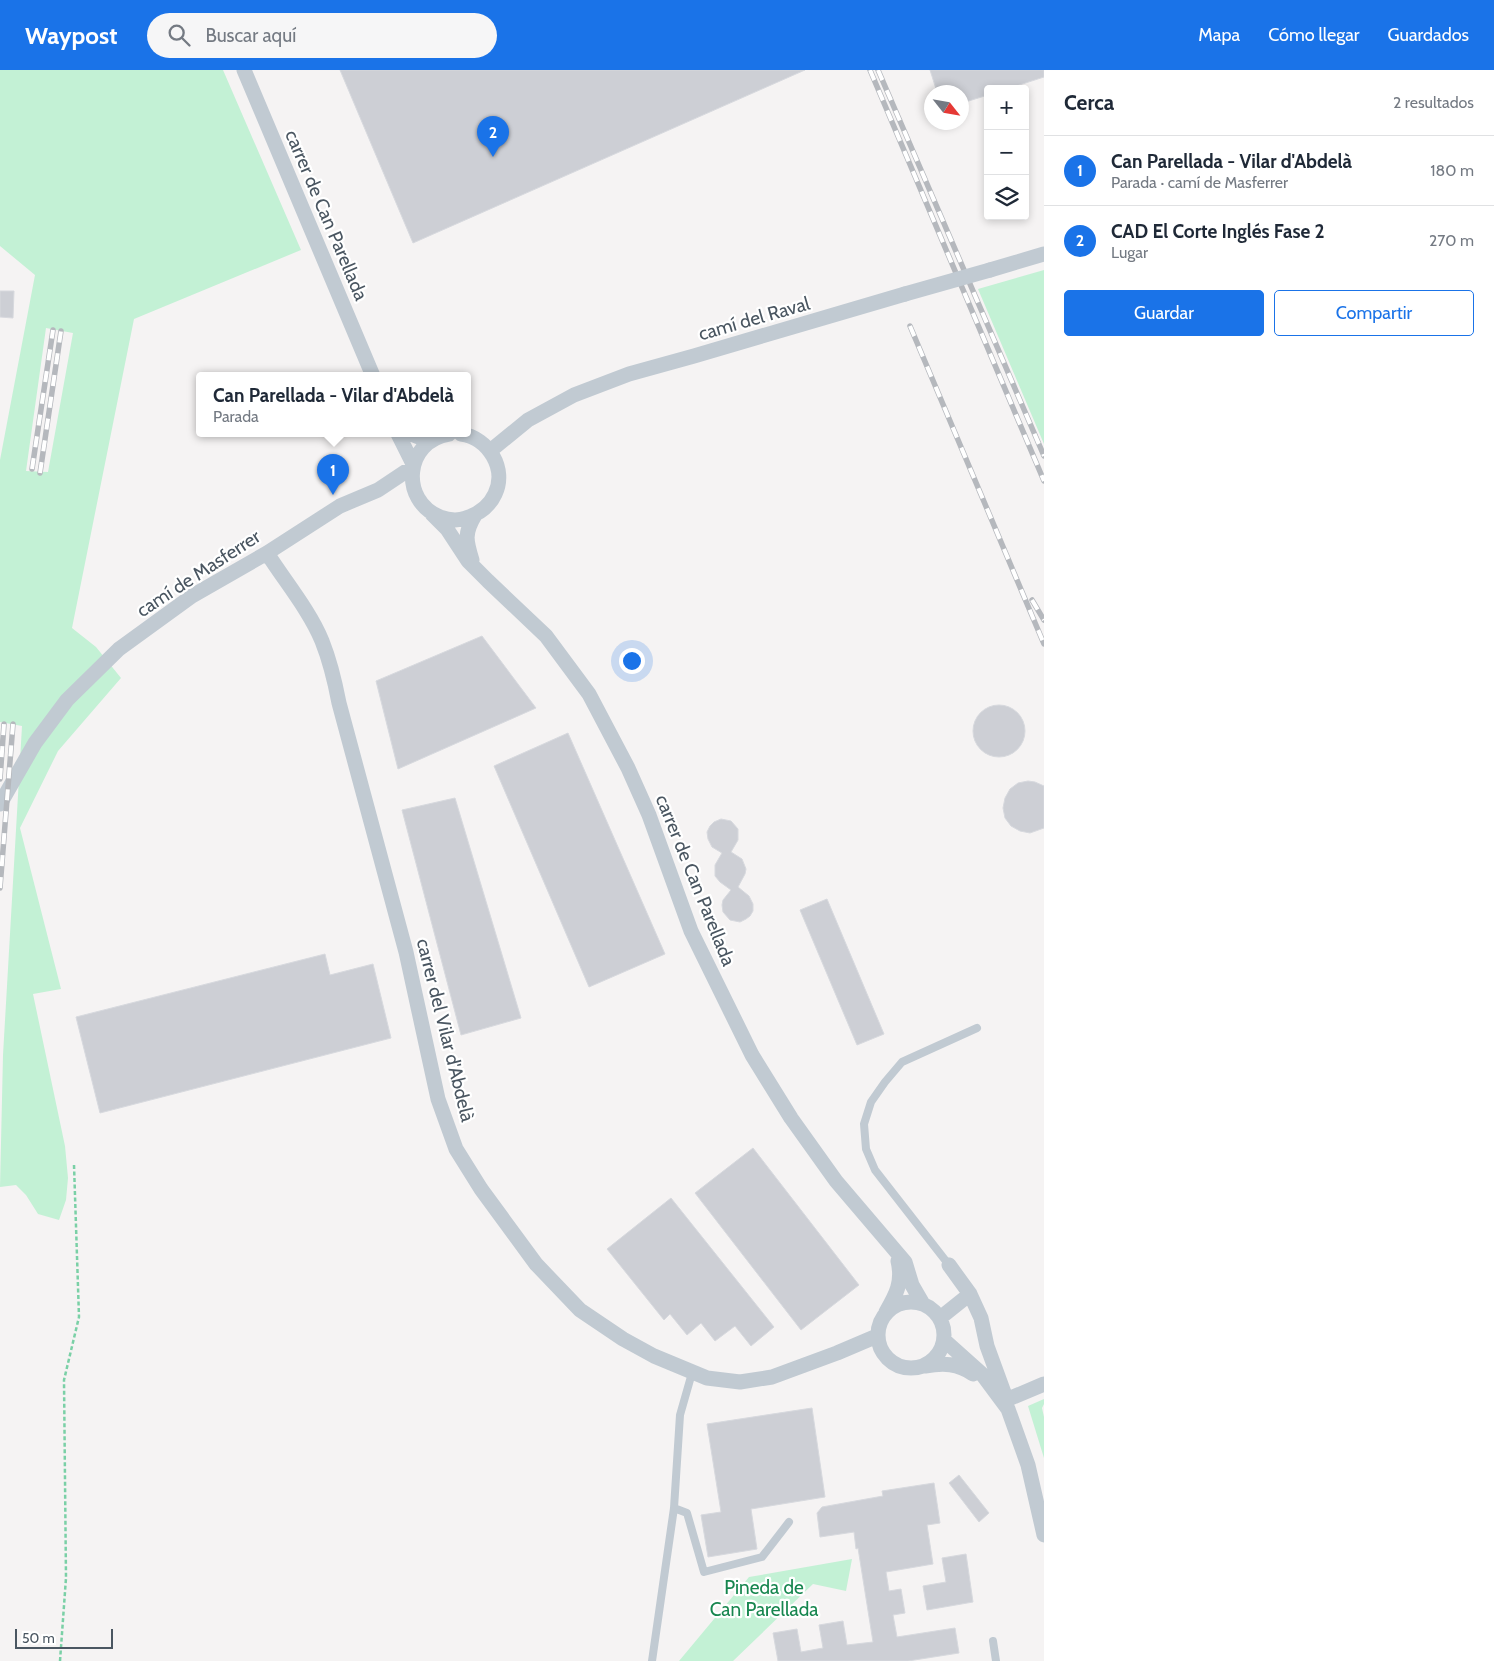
<!DOCTYPE html>
<html lang="es">
<meta charset="utf-8">
<style>
:root{--surface:#fff;--page:#f6f6f7;--text:#1f2937;--muted:#747a83;--line:#e0e1e3;--accent:#1a73e8}
body{margin:0;font-family:Cabin,sans-serif;background:var(--page);color:var(--text)}
.controls{position:absolute;right:15px;top:15px;display:grid;overflow:hidden;border-radius:5px;box-shadow:0 2px 8px #0003}
.controls button{width:45px;height:45px;display:grid;place-items:center;padding:0;border:0;border-bottom:1px solid var(--line);background:var(--surface);color:var(--text);font:25px sans-serif}
.compass{position:absolute;left:924px;top:15px;width:45px;height:45px;border-radius:50%;background:var(--surface);box-shadow:0 2px 8px #0003;rotate:121deg}
.scale{position:absolute;left:15px;bottom:12px;width:98px;box-sizing:border-box;padding-left:5px;border:2px solid #4a5661;border-top:0;font-size:14px;line-height:18px;white-space:nowrap;color:#4a5661;-webkit-text-stroke:4px #fff;paint-order:stroke}
.you{position:absolute;left:631px;top:590px;width:18px;height:18px;margin:-12px;border:4px solid #fff;border-radius:50%;background:#1a73e8;box-shadow:0 0 0 8px #1a73e833}
.badge{display:grid;place-items:center;width:32px;height:32px;border-radius:50%;background:var(--accent);color:#fff;font-size:16px;font-weight:700}
.pin{position:absolute;translate:-50% -41px;filter:drop-shadow(0 1px 2px #0008)}
.pin::after{content:'';position:absolute;top:26px;width:18px;height:15px;background:inherit;clip-path:polygon(0 0,100% 0,50% 100%)}
.popup{position:absolute;left:196px;top:302px;width:275px;height:65px;box-sizing:border-box;display:grid;place-content:center;border-radius:5px;background:var(--surface);filter:drop-shadow(0 1px 4px #0005);font-size:16px;white-space:nowrap;color:var(--muted)}
.popup b{font-size:19px;color:var(--text)}
.popup::after{content:'';position:absolute;left:50%;top:100%;margin-left:-10px;border:10px solid transparent;border-top-color:var(--surface)}
.list{margin:0;padding:0;list-style:none}
h2{display:flex;justify-content:space-between;align-items:center;height:65px;margin:0;padding:0 20px;font-size:21px}
h2 small{font-size:16px;font-weight:400;color:var(--muted)}
.list li{display:grid;grid-template-columns:32px 1fr auto;gap:15px;align-items:center;box-sizing:border-box;height:70px;padding:0 20px;border-top:1px solid var(--line)}
.list b{display:block;font-size:19px;white-space:nowrap}
.list p{margin:0;font-size:16px;white-space:nowrap;color:var(--muted)}
.list em{font-size:16px;font-style:normal;color:var(--muted)}
.actions{display:flex;gap:10px;padding:15px 20px}
.actions a{flex:1;padding:11px 0;border:1px solid var(--accent);border-radius:5px;text-align:center;font-size:18px;color:var(--accent)}
.actions .main{background:var(--accent);color:#fff}
.icon{flex:none;width:28px;height:28px;fill:none;stroke:currentColor;stroke-width:2;stroke-linecap:round;stroke-linejoin:round}
.map{position:relative;flex:none;width:1044px;height:1591px;overflow:hidden}
header{display:flex;align-items:center;gap:30px;box-sizing:border-box;height:70px;padding:0 25px;background:var(--accent);color:#fff}
header strong{font-size:24px}
nav{display:flex;gap:28px;margin-inline-start:auto;font-size:18px}
.search{width:350px;height:45px;background:var(--page);display:flex;align-items:center;gap:12px;box-sizing:border-box;padding:0 18px;border-radius:28px;color:var(--muted);font-size:19px}
main{display:flex}
aside{flex:1;background:var(--surface)}
.map>svg:first-child{display:block}
</style>
<header>
<strong>Waypost</strong>
<div class="search"><svg class="icon" aria-label="search" viewBox="0 0 24 24"><circle cx="10" cy="10" r="6"/><path d="M15 15l6 6"/></svg>Buscar aquí</div>
<nav><a>Mapa</a><a>Cómo llegar</a><a>Guardados</a></nav>
</header>
<main>
<div class="map">
<svg width="1044" height="1591" viewBox="0 0 1044 1591">
<rect width="100%" height="100%" fill="#f5f3f3"/>
<path fill="#c3f1d5" fill-rule="evenodd" d="M0,0H223L301,180L134,249L72,558L96,577L121,608L58,681L20,758L61,919L33,924L65,1076L68,1108L66,1130L59,1150L38,1144L26,1125L16,1115L0,1117L3,985L22,656L0,652V390L35,205L0,176ZM46,258L73,263L48,402L26,401Z
M1044,200V374L978,219Z
M1044,1329V1334L1042,1338L1044,1347V1388L1028,1336Z
M852,1489L846,1521L813,1514L733,1591H679L749,1507Z"/>
<path fill="#cdcfd5" stroke="#d7d9de" d="M340,0H805L413,173Z
M930,0H1044V7L1007,19H988V25L962,33V22H937Z
M0,221H14L13,248L0,247Z
M482,566L536,638L398,699L376,611Z
M973 661a26 26 0 1 1 52 0a26 26 0 1 1-52 0Z
M568,663L665,884L589,917L494,696Z
M1028,711L1035,712L1044,716V758L1030,763L1020,761L1011,756L1005,748L1003,738L1005,728L1010,719L1018,713Z
M455,728L521,948L461,965L402,740Z
M721,749L731,751L738,759V770L731,782L742,789L746,799L745,804L738,817L749,826L753,834V841L750,846L746,849L740,852L730,850L723,842L722,835L723,830L731,820L720,812L715,806V795L722,783L712,777L708,769L707,762L710,756L714,752Z
M827,829L884,964L857,975L800,840Z
M325,884L330,905L373,894L391,968L100,1043L76,947Z
M753,1078L859,1215L801,1260L695,1123Z
M671,1128L774,1257L751,1276L735,1256L715,1271L701,1253L687,1265L670,1244L664,1250L607,1179Z
M812,1338L825,1427L751,1439L757,1479L708,1487L701,1445L721,1442L707,1354Z
M959,1405L989,1443L979,1452L949,1413Z
M934,1413L940,1453L927,1455L933,1494L886,1502L889,1521L901,1519L905,1543L893,1545L897,1567L955,1558L959,1583L908,1591H778L773,1563L797,1559L801,1582L823,1578L819,1555L843,1551L847,1575L873,1572L858,1478L856,1479L854,1462L820,1467L817,1443L822,1437L883,1426L882,1421Z
M966,1484L973,1532L927,1540L923,1516L946,1512L942,1488Z"/>
<g fill="none" stroke-linecap="round" stroke-linejoin="round">
<path stroke="#7ad0a6" stroke-width="2.5" stroke-dasharray="4 2.5" stroke-linecap="butt" d="M60,1591L66,1508L64,1310L79,1247L74,1095"/>
<path stroke="#c1cad2" stroke-width="8" d="M949,1195L875,1100L866,1079L864,1054L871,1032L885,1012L902,992L977,958
M674,1438L687,1443L704,1502L762,1487L789,1452
M993,1571L996,1591
M652,1591L674,1438L680,1345L692,1303"/>
<path stroke="#c1cad2" stroke-width="15" d="M244,0L373,306
M990,200L1044,184
M398,364L413,394
M411,364L429,371
M449,364C405,371 399,430 440,447C448,450 458,451 466,448C479,444 489,437 495,424C507,399 489,368 461,364
M490,381L528,350L574,325L629,304L694,286L905,224
M432,444L447,459L468,491L488,511L546,566L589,624L628,698L649,745L691,861L752,985L791,1048L836,1111L905,1192L912,1215L923,1234
M267,483C284,510 310,541 322,571C330,591 335,612 339,633L406,882L438,1029L456,1079L481,1119L536,1194L580,1240L623,1269L654,1286L707,1308L740,1312L772,1307L837,1283L877,1266
M472,490C466,471 464,463 475,445
M0,734L35,673L67,630L119,579L192,526L267,483L340,436L378,420L405,402L413,399
M949,1195L970,1224L981,1248L987,1276L1006,1328
M878 1265a33 33 0 1 1 66 0a33 33 0 1 1-66 0Z
M886,1242C896,1225 903,1212 898,1191
M940,1248L970,1224
M944,1270L982,1304L1008,1339L1028,1395L1044,1465
M925,1296C943,1293 958,1293 973,1304
M1006,1330L1044,1314"/>
<defs>
<path id="rail" d="M870,0L1044,411
M878,0L1044,386
M910,256L1044,574
M32,399L53,260
M40,403L61,261
M1032,530L1044,550
M0,709L4,654
M0,818L13,654"/>
</defs>
<use href="#rail" stroke="#b5b8bd" stroke-width="5.5"/>
<use href="#rail" stroke="#fff" stroke-width="4" stroke-dasharray="11" stroke-linecap="butt"/>
<path stroke="#c1cad2" stroke-width="15" d="M905,224L990,200"/>
</g>
<g text-anchor="middle" stroke-width="4.5" stroke-linejoin="round" paint-order="stroke">
<g font-size="19" fill="#4a5661" stroke="#fff">
<text transform="translate(327 145) rotate(67)" y="7">carrer de Can Parellada</text>
<text transform="translate(754 248) rotate(-16)" y="7">camí del Raval</text>
<text transform="translate(198 503) rotate(-33)" y="7">camí de Masferrer</text>
<text transform="translate(696 810) rotate(68)" y="7">carrer de Can Parellada</text>
<text transform="translate(446 960) rotate(76)" y="7">carrer del Vilar d'Abdelà</text>
</g>
<g font-size="19" fill="#17864f" stroke="#fff">
<text x="764" y="1524">Pineda de<tspan x="764" dy="22">Can Parellada</tspan></text>
</g>
</g>
</svg>
<div class="controls">
<button>+</button>
<button>−</button>
<button><svg class="icon" aria-label="layers" viewBox="0 0 24 24"><path d="M12 4l9 5-9 5-9-5zM3 14l9 5 9-5"/></svg></button>
</div>
<svg class="compass" viewBox="-18 -18 36 36"><path d="M0-13l5 13h-10z" fill="#e53935"/><path d="M0 13l5-13h-10z" fill="#747a83"/></svg>
<div class="scale">50 m</div>
<div class="you"></div>
<div class="pin badge" style="left:333px;top:425px">1</div>
<div class="popup"><b>Can Parellada - Vilar d'Abdelà</b>Parada</div>
<div class="pin badge" style="left:493px;top:87px">2</div>
</div>
<aside>
<h2>Cerca<small>2 resultados</small></h2>
<ul class="list">
<li><span class="badge">1</span><div><b>Can Parellada - Vilar d'Abdelà</b><p>Parada · camí de Masferrer</p></div><em>180 m</em></li>
<li><span class="badge">2</span><div><b>CAD El Corte Inglés Fase 2</b><p>Lugar</p></div><em>270 m</em></li>
</ul>
<div class="actions"><a class="main">Guardar</a><a>Compartir</a></div>
</aside>
</main>
